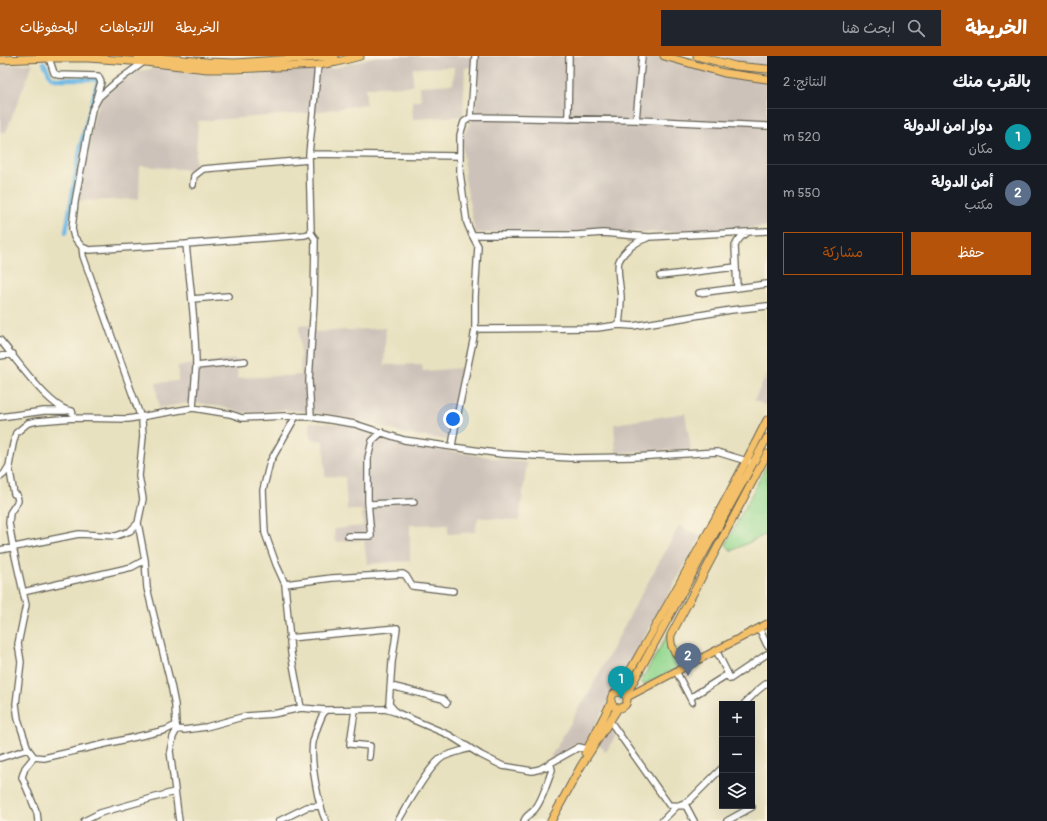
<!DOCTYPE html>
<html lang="ar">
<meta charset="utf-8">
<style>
:root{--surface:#171b24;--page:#20242c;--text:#f1f3f6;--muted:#9ea1a6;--line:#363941;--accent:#b45309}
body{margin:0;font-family:Pangolin,"Playpen Sans Arabic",sans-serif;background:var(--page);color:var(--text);direction:rtl}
.controls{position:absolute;right:12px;bottom:12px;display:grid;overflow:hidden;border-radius:0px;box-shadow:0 4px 16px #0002}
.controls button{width:36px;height:36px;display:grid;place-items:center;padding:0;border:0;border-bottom:1px solid var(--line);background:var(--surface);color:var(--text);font:20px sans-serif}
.you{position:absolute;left:453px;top:363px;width:14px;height:14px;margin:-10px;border:3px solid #fff;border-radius:50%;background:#1a73e8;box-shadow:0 0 0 6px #1a73e833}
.badge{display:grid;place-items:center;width:26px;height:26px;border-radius:50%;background:var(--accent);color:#fff;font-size:13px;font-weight:700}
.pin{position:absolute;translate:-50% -33px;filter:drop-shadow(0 1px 2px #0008)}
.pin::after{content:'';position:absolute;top:21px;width:14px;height:12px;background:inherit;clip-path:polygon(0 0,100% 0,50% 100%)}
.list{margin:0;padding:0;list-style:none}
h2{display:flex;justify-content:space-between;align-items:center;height:52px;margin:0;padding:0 16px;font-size:17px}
h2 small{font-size:13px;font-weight:400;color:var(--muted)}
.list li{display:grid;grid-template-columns:26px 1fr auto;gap:12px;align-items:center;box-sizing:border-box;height:56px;padding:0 16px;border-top:1px solid var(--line)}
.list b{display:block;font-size:15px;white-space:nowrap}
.list p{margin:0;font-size:13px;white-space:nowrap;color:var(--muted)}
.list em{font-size:13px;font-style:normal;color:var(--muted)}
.actions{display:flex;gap:8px;padding:12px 16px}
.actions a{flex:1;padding:9px 0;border:1px solid var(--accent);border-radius:0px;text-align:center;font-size:14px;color:var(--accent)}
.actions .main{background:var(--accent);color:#fff}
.icon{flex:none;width:22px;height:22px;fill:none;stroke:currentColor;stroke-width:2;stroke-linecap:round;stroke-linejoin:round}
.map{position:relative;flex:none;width:767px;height:765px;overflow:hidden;direction:ltr}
header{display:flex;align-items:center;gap:24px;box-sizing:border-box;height:56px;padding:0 20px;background:var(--accent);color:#fff}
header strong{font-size:19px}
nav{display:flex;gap:22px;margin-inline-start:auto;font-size:14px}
.search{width:280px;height:36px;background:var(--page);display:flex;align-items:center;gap:10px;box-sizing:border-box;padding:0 14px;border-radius:0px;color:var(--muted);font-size:15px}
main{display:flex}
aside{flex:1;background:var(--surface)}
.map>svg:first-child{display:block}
</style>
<header>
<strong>الخريطة</strong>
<div class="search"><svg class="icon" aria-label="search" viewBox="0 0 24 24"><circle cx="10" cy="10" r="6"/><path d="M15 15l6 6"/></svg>ابحث هنا</div>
<nav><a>الخريطة</a><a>الاتجاهات</a><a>المحفوظات</a></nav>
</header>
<main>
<aside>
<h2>بالقرب منك<small>النتائج: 2</small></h2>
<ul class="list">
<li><span class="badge" style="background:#0f9aa8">1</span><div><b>دوار امن الدولة</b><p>مكان</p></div><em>520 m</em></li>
<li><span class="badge" style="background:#5c6f8a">2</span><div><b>أمن الدولة</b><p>مكتب</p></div><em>550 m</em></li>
</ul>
<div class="actions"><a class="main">حفظ</a><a>مشاركة</a></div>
</aside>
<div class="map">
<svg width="767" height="765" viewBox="0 0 767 765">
<rect width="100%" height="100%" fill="#fcf5e5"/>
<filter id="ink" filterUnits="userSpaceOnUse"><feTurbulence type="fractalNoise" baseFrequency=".025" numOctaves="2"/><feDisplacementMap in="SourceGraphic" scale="8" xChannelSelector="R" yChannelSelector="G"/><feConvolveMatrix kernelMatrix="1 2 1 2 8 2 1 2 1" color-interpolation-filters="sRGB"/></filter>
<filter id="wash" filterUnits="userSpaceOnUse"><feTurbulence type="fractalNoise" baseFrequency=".012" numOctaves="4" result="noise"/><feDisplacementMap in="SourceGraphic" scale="16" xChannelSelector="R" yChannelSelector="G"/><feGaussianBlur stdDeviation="0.9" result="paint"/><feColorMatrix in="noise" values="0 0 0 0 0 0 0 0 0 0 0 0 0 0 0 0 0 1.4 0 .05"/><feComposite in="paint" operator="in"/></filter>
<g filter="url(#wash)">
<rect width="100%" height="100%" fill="#e8e1bf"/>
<path fill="#cdc2b9" d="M377,0H666L767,25V171L665,176L475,177L465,123L462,81L475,58L479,10L465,12L463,60L413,63L412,45H421L420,30L453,28L454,11L413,12V30L366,31V48L308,57L198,65L195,114L140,110L139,143L78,145L95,57L102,42L116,28L138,15L163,12L206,18H234L335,12Z
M714,0H767V11L736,6Z
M33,7L6,76H0V10Z
M309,269L315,276L386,272L384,309L422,308L423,315L462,312L448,384L405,378L354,363L311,356L284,354L242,357L232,353L193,346L159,352L156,327L178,325V310L236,303L238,322L301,319L299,270Z
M767,318V350L754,344Z
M685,357L691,393L616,397L614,368Z
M310,366L353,369L403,388L527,407L519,465L478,461L475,476L448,478V468L410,469V505L367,508L364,484L335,486L334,473L363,470L362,454H347L345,421L325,420L324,385L310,383Z
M679,470L701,480L584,689L578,686L540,712L552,698L570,668L578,653L587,640L638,544Z
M610,672L615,674L613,677L616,679L606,696L603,694L604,692L599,689Z"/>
<path fill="#95d891" stroke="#587a56" d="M767,409V478L731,495L726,488Z
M669,576L668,583L687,607L643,629L640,627Z"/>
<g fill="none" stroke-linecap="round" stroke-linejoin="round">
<path stroke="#6bb7e4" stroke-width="4.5" d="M44,7L51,21L55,23H96L98,25L81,88L66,176"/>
</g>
</g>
<g filter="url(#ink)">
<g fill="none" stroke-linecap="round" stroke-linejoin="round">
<defs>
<path id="minor" d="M49,2L54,17L58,19L98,20L101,26L96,43
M145,5L115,27L99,41L92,54L75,146L72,173L74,181L82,191L83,200L142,365L143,380L139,420L143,443L138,467L145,504L147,532L171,629L175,649L176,669L177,673L184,674L206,671L246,660L273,658L301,652L325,654L385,653L395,656L449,679L481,699L503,710L532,715L540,713L579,691L587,693
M471,61L475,0
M568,63L569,0
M636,64L642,0
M309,98L460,100
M193,129L194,120L203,113L309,104
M472,179H577L603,177L649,181L767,175
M82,191L89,194L186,188
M660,220L736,211
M737,232L735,190C738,183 741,180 747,177
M699,237L767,228
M192,243L228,240
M619,269C620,260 621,251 621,242C621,233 616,212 619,205C624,194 637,185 647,182
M475,273L597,272L619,269L633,270L731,254L767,250
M0,284C14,300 51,355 72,355L74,362
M0,300L13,298
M196,310L245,305
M193,352C194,338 195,325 196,311C196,270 190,229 186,188L305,179L311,177
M296,360L270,406L263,434L265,477L276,508L285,528L291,597L301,652
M0,361L44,355H66
M311,361L309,325L314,246L315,183L311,177L309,98L318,9
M382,376L372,385L368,402V446L371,448L414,446
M452,390L456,366L473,285L475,273V241L478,190L472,179L467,167L460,117V79L464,66L471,61L636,64L767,70
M9,410L14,438L17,439L18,445L10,457L9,467L13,491L26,549L18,588L21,606L16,648L18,663L28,693L34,701L44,702L166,674L176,669
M0,421L4,418L9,410L13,388L16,377L28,367L37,365L74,362L128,363L193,352L230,358L242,362L284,360L311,361L355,368L404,384L502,398L570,402L634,401L717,396L750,406
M348,480H371L368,446
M0,494L79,478L116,480L130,475L138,467
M285,528L332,522L403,518L406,520L412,530L453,535
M23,536L132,511L145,504
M759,572L767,589
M289,582L397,572L392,606L389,648L395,655
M728,618L730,623L767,598
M678,619L692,646
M391,630L443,643L447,647
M690,642L728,618L718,598
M744,648L757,635L767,627
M325,654C319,665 316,674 313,686C310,704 318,749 326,765
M355,654L350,688L370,690L369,701
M610,665L669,749L686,750L694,765
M177,673L173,681L170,695L179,765
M34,701L25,712L22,721L37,757L38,765
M0,702L28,693
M84,765L100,757L174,736
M279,765L307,751L320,750
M398,765C407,750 429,709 443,701C451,697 462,695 470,692
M524,765C526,759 531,758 535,753C543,743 547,727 552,714L551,710L546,712
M662,765L677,750L689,745L722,712
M727,765L752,751"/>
<path id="major" d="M138,0L207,6L235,7L335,0
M664,0L724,17L767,23
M697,0L735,10L767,13
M0,4L49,2H88L145,6L207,13H235L318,9L337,6L360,0
M691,607C678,603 669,593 671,579L767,398
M611 644a8 8 0 1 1 16 0a8 8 0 1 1-16 0Z
M618,636C669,546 721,456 767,364
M626,639L767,382
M627,641L767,568
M585,697L611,647
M551,765L581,710L618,652"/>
</defs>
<use href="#minor" stroke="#636155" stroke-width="8"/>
<use href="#major" stroke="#636155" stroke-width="9"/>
<use href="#minor" stroke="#fff" stroke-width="5.5"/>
<use href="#major" stroke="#f4c16a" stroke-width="7"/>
</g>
</g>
</svg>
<div class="controls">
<button>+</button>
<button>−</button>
<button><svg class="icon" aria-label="layers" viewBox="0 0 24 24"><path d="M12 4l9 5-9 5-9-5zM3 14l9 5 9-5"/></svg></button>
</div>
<div class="you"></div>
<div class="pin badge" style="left:621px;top:643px;background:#0f9aa8">1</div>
<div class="pin badge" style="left:688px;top:620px;background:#5c6f8a">2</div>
</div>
</main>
